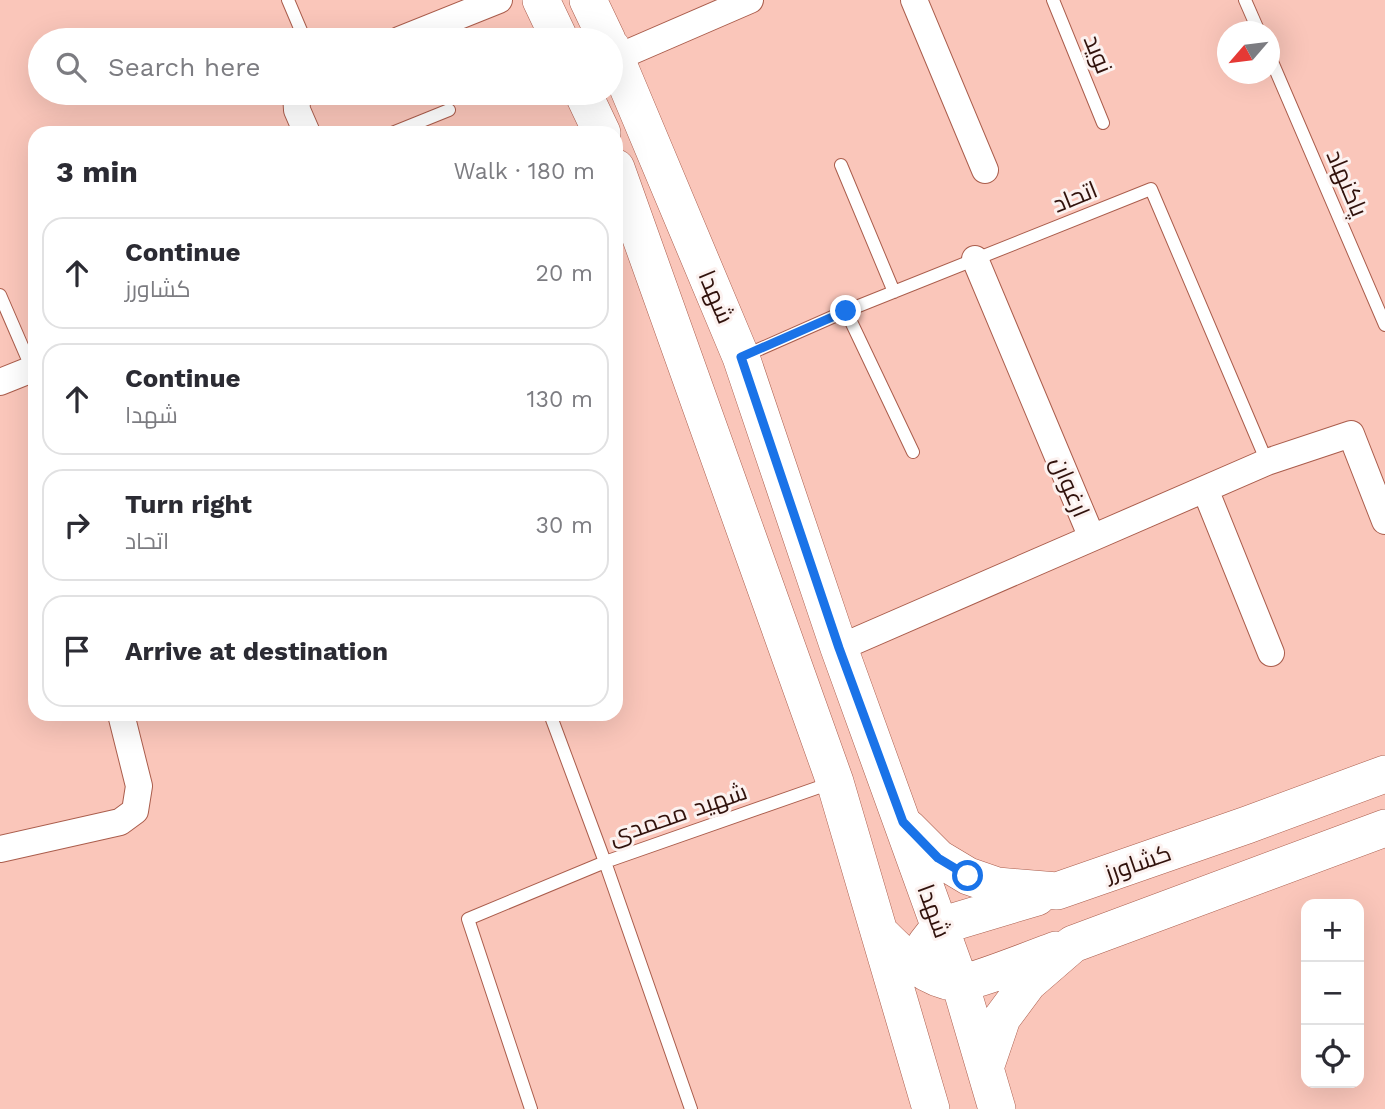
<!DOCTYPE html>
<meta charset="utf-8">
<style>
:root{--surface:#fff;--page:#f7f7f7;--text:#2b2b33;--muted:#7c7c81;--line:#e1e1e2}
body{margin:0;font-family:"Work Sans",Cairo,sans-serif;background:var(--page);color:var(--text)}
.controls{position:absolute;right:21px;bottom:21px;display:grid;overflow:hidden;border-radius:14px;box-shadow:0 7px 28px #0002}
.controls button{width:63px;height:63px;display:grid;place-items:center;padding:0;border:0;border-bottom:2px solid var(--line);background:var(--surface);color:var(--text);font:35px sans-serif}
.compass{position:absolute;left:1217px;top:21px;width:63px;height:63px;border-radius:50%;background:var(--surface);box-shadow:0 7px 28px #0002;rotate:242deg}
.stop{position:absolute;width:21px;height:21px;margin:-16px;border:5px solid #1a73e8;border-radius:50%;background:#fff}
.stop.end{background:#1a73e8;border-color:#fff;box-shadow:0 2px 7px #0008}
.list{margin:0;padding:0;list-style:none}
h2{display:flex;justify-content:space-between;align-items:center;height:91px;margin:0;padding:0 28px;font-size:30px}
h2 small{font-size:23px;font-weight:400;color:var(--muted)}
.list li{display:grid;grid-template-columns:46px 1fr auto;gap:21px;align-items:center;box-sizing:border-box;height:112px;margin:0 14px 14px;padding:0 14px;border:2px solid var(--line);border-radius:21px}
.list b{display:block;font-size:26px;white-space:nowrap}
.list p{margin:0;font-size:23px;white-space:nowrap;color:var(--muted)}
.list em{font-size:23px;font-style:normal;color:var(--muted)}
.icon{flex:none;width:38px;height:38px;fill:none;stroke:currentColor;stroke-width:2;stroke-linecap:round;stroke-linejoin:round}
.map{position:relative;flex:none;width:1385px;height:1109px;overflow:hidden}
.search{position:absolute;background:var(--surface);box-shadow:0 7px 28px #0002;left:28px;top:28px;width:595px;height:77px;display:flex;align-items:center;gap:18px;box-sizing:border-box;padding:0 24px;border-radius:38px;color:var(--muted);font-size:26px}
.panel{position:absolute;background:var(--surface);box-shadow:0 7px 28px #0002;left:28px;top:126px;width:595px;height:595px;border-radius:21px}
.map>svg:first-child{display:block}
</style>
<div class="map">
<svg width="1385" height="1109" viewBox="0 0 1385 1109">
<rect width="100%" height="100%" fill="#fac6ba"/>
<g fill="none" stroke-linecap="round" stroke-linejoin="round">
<defs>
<path id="service" d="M288,0L305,40
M1053,0L1103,123
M1245,0L1259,32
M1270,57L1385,325
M392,133L449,110
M841,165L894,292
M0,295L32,369
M846,311L913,452
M744,356L846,311L1151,189L1267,462
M550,714L605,862L831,783
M531,1109L468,919L605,862L691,1109"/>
<path id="minor" d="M914,0L985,170
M399,40L499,0
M616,58L750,0
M296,93L297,110L307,133
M0,382L35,368
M1205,489L1271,653
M1092,538L1267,462L1351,434L1385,521
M839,648L1092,538L975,259
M0,849L120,822L135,811L139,786L121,714"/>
<path id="secondary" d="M541,0L560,40
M588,0L607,40
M611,47L741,357L839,648L960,983L997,1109
M583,93L602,133
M616,168L835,782L931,1109
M908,828L938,858L968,876L997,886L1057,891L1247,825L1385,774
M881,934C902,955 925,979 957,983C969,984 1040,956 1056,950
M926,944L940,926L1037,897
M985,1068L1002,1018L1028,983L1073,944L1385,828"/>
</defs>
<use href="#service" stroke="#aa5d4c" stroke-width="14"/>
<use href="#minor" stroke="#aa5d4c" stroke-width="28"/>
<use href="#secondary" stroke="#aa5d4c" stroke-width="38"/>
<use href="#service" stroke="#fff" stroke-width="12"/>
<use href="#minor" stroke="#fff" stroke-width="26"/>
<use href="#secondary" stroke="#fff" stroke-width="37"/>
</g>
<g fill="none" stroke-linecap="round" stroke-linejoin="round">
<path stroke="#1a73e8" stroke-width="9" d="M846,311L741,357L839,648L903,822L938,858L968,876"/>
</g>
<g text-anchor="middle" stroke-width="6" stroke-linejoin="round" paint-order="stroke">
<g font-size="24" fill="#31120c" stroke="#fcf2f0">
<text transform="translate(1098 54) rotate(68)" y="8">نوید</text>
<text transform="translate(1347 183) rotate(67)" y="8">پاکنهاد</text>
<text transform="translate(1075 197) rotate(-22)" y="8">اتحاد</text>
<text transform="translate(716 297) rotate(67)" y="8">شهدا</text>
<text transform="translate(1070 487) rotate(67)" y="8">ارغوان</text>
<text transform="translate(678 814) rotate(-19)" y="8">شهید محمدی</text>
<text transform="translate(1138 863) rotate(-19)" y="8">کشاورز</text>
<text transform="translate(934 911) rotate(70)" y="8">شهدا</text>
</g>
</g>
</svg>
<div class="controls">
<button>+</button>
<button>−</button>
<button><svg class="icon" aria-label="locate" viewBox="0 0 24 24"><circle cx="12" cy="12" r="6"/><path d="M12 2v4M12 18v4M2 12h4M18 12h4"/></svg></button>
</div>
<svg class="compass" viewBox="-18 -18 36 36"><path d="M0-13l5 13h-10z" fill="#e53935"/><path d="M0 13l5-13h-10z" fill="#7c7c81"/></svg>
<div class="stop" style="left:968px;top:876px"></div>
<div class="stop end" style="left:846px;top:311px"></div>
<div class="search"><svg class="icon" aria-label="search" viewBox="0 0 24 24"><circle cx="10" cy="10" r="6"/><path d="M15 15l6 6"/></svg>Search here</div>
<section class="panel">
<h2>3 min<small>Walk · 180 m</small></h2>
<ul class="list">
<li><svg class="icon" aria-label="ahead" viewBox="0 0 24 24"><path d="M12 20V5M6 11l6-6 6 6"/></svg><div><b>Continue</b><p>کشاورز</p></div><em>20 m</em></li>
<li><svg class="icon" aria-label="ahead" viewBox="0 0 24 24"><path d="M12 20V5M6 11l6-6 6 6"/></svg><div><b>Continue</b><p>شهدا</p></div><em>130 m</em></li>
<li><svg class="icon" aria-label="right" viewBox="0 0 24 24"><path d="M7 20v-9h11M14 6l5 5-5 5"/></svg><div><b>Turn right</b><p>اتحاد</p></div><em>30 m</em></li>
<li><svg class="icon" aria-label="arrive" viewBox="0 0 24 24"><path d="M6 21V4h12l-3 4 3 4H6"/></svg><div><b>Arrive at destination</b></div></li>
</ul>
</section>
</div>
